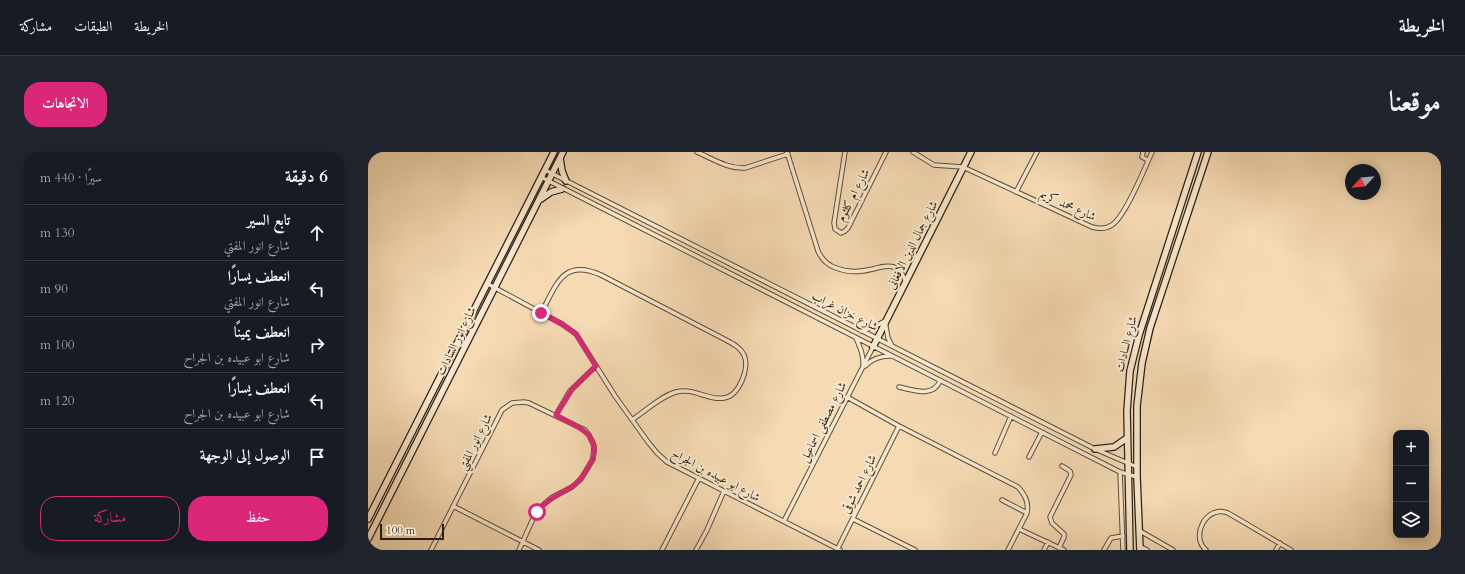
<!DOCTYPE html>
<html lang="ar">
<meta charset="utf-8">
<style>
:root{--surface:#171b24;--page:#20242c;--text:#f1f3f6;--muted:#9ea1a6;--line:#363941;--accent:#db2777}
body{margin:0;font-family:Cardo,Amiri,serif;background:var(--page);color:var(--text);direction:rtl}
.controls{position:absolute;right:12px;bottom:12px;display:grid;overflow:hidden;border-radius:8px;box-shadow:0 2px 10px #0003}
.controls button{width:36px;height:36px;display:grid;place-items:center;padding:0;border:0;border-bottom:1px solid var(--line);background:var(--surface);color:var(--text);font:20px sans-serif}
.compass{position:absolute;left:977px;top:12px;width:36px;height:36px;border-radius:50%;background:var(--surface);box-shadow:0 2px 10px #0003;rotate:244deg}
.scale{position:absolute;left:12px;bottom:10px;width:64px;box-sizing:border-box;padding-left:4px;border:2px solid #2a1f10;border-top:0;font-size:11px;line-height:14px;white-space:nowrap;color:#2a1f10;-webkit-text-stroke:3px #f8e7ce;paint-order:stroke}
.stop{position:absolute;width:12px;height:12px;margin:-9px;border:3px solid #db2777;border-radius:50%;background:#fff}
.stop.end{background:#db2777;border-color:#fff;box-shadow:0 1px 4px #0008}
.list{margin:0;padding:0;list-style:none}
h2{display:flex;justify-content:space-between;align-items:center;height:52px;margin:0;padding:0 16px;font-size:17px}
h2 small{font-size:13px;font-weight:400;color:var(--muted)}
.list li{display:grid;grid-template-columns:26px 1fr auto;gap:12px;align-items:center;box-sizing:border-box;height:56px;padding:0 16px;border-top:1px solid var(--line)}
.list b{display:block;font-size:15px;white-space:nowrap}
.list p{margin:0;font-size:13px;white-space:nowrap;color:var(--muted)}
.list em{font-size:13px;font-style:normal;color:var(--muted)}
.actions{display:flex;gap:8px;padding:12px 16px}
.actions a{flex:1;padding:9px 0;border:1px solid var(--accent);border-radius:16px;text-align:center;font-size:14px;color:var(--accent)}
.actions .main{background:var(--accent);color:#fff}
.icon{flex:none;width:22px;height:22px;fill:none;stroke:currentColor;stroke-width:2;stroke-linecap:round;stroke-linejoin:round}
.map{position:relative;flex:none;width:1073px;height:398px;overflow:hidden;direction:ltr;border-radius:16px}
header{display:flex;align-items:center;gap:24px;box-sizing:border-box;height:56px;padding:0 20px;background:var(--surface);border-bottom:1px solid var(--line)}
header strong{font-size:19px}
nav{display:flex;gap:22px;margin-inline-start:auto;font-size:14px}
.intro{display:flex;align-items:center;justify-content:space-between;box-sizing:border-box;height:96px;padding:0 24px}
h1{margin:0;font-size:28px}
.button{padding:10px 18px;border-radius:16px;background:var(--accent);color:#fff;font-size:14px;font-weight:700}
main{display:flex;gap:24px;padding:0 24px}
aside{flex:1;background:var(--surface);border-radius:16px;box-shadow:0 2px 10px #0003}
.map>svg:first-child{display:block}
</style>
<header>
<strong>الخريطة</strong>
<nav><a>الخريطة</a><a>الطبقات</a><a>مشاركة</a></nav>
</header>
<div class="intro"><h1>موقعنا</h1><a class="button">الاتجاهات</a></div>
<main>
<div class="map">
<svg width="1073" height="398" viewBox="0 0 1073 398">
<rect width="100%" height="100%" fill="#f5dab3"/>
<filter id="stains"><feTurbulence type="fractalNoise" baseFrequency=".005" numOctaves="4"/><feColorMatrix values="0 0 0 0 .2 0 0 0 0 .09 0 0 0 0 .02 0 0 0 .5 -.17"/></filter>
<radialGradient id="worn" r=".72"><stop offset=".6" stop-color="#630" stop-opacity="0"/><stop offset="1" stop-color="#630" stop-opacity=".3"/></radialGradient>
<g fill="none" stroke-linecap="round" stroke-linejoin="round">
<defs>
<path id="street" d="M329,0C345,7 360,17 377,16L420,2
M419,0L450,99C454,108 459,113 468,116C481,121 492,120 505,117C512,115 519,113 526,115C533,117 535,124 538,130
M477,0L466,71L467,77L473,81L477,79L480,76L518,0
M545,0L566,13L595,15L724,75C731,77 738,77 744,73C757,65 777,16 784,0
M775,0L774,5L780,8
M177,18L727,297L769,315
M173,25L752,320L769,325
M648,40L669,0
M120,132L194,172L208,182L247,244L280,290L289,301L299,310L472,398
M173,161C189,132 195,106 233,123L358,188C365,192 372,195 376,203C382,216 371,244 356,246C340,249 326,235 308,240C293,244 276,260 264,268
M493,179L506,175L517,169L520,186L524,194
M488,186C492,195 496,204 495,215
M497,214C504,207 513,204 522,204
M531,235C545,238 565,246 572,229
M479,245L531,274L650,335C657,343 661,350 659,361L640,398
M188,263L202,239L228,214
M627,301L643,264
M661,305L674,280
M752,320L755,398
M634,348L659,361
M85,354L171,398
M485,367L547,398
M416,369L505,195
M651,377L696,398
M772,379L805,398
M771,394L779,398
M691,396L696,385V382L684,371L682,365L703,323L702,319L694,314
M63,398L134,258L144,251L156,250L161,251L217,278L221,283L226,294L225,307L213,327L204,335L183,346L175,353L164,369L151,398
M294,398L331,326
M328,398L339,378L356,339
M469,398L531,274
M676,398L680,390
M736,398L743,386L755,384
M838,398C822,385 838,352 860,361L923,398
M908,398L912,391"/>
<path id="secondary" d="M192,6L194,19L198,29
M173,47L183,40L194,37
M505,195L603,0
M727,297L746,295L759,286
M0,367L186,0
M0,387L195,0
M762,398L759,259L762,219L771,183L830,0
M772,398L769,325V254L774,211L782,176L840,0"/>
</defs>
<use href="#street" stroke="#5d4e39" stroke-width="5.5"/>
<use href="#secondary" stroke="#2a1f10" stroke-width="8"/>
<use href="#street" stroke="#f8e7ce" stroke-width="3.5"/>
<use href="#secondary" stroke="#f8e7ce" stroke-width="5.5"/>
</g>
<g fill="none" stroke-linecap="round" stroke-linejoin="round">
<path stroke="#db2777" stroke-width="5" d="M169,360C181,346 189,344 204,335C211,330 215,323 220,316C240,285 210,275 188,263L205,236L228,214L208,182L194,172L173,161"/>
</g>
<g text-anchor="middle" stroke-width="4" stroke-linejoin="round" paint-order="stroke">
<g font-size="12" fill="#2a1f10" stroke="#f8e7ce">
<text transform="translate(485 43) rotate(-63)" y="4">شارع ام كلثوم</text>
<text transform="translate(700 53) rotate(24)" y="4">شارع محمد كريم</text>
<text transform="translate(544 93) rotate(-63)" y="4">شارع جمال الدين الافغانى</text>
<text transform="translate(477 159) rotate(27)" y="4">شارع خزان غراب</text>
<text transform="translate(88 189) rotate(-64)" y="4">شارع انور السادات</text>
<text transform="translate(758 192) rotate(-76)" y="4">شارع السادات</text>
<text transform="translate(455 270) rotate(-63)" y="4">شارع مصطفى اسماعيل</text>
<text transform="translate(107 290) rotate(-63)" y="4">شارع انور المفتي</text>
<text transform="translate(348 323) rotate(28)" y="4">شارع ابو عبيده بن الجراح</text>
<text transform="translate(491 332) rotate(-64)" y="4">شارع احمد شوقى</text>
</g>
</g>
<rect width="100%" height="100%" filter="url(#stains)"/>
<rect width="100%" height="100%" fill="url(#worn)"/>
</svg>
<div class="controls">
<button>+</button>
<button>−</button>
<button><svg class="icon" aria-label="layers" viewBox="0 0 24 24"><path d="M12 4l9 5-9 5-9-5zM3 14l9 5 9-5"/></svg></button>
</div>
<svg class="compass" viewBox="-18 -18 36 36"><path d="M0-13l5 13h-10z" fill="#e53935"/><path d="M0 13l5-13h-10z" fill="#9ea1a6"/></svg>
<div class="scale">100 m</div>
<div class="stop" style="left:169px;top:360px"></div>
<div class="stop end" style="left:173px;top:161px"></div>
</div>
<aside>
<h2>6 دقيقة<small>سيرًا · 440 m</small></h2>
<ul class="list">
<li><svg class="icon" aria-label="ahead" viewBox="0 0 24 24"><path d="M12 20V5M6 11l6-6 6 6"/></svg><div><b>تابع السير</b><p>شارع انور المفتي</p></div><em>130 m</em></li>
<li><svg class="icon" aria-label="left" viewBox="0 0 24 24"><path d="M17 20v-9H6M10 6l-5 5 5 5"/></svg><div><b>انعطف يسارًا</b><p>شارع انور المفتي</p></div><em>90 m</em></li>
<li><svg class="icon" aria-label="right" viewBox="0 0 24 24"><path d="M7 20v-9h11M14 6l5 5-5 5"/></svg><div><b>انعطف يمينًا</b><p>شارع ابو عبيده بن الجراح</p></div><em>100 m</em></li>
<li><svg class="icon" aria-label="left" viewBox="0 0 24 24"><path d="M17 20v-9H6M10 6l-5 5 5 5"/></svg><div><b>انعطف يسارًا</b><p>شارع ابو عبيده بن الجراح</p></div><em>120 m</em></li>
<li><svg class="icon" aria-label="arrive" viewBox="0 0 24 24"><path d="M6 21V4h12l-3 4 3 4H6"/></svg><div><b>الوصول إلى الوجهة</b></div></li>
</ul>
<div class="actions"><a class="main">حفظ</a><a>مشاركة</a></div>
</aside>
</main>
